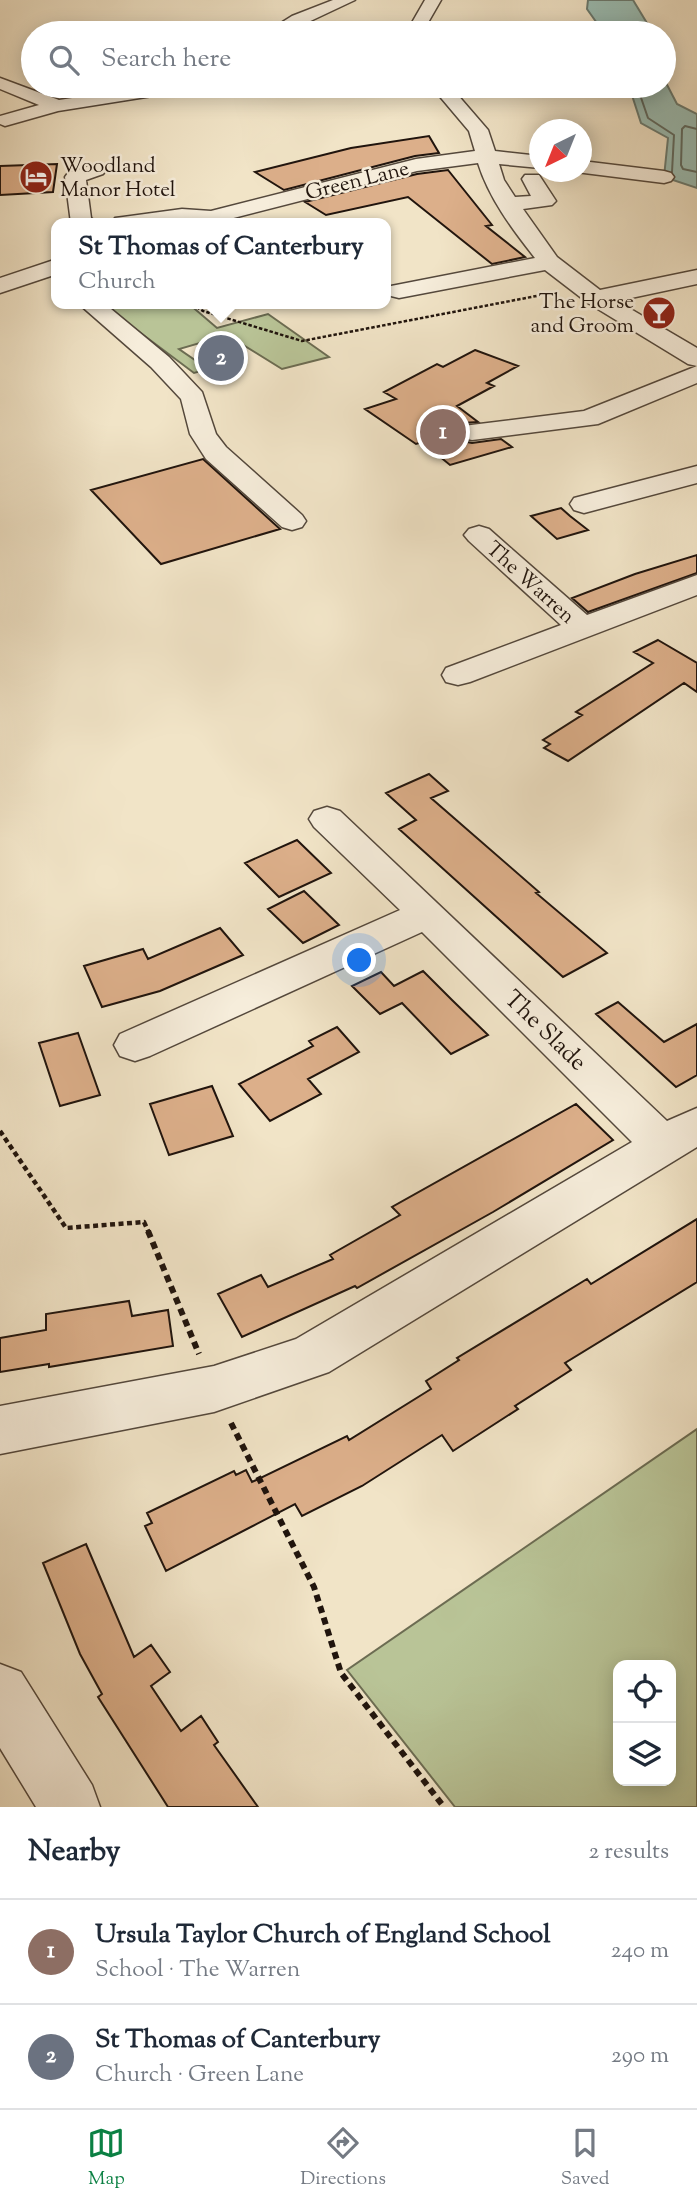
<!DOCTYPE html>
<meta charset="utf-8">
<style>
:root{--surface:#fff;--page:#f2f2f3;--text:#1f2937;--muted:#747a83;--line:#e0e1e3;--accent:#0b8043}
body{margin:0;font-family:"Sorts Mill Goudy",serif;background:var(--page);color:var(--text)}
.controls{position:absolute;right:21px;bottom:21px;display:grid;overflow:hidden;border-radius:14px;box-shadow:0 4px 18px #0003}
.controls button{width:63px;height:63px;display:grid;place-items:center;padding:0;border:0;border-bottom:2px solid var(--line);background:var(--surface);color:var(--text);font:35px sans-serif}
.compass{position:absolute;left:529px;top:119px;width:63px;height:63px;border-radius:50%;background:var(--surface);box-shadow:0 4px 18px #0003;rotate:223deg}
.you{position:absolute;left:360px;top:961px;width:24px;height:24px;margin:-18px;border:5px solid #fff;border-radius:50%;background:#1a73e8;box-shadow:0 0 0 10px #1a73e833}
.badge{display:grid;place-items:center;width:46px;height:46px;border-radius:50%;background:var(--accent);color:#fff;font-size:23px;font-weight:700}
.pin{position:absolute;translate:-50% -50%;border:4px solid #fff;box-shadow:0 2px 7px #0006}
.popup{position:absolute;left:51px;top:218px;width:340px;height:91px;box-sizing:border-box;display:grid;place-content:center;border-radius:14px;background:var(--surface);filter:drop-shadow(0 2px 5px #0005);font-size:23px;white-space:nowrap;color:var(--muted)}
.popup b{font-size:26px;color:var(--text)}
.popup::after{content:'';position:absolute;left:50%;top:100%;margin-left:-14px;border:14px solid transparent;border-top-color:var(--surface)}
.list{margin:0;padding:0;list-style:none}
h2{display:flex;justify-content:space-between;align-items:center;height:91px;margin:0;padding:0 28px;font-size:30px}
h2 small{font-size:23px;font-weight:400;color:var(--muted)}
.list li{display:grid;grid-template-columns:46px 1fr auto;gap:21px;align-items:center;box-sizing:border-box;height:105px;padding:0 28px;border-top:2px solid var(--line)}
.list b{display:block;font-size:26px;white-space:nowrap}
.list p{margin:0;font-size:23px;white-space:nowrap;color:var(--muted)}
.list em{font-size:23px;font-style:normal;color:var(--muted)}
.icon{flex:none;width:38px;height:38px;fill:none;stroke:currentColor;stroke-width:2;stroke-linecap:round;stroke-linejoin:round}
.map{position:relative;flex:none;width:697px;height:1807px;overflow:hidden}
.search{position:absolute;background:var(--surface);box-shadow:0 4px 18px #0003;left:21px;right:21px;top:21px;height:77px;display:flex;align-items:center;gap:18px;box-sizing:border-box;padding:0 24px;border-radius:38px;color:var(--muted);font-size:26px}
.sheet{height:301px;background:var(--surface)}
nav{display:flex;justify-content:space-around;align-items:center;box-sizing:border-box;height:98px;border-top:2px solid var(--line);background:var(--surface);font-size:19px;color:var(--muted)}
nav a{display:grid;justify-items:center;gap:4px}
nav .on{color:var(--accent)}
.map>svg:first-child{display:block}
</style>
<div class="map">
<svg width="697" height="1807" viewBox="0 0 697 1807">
<rect width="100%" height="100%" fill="#f1e4c7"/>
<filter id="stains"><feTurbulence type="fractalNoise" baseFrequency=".00286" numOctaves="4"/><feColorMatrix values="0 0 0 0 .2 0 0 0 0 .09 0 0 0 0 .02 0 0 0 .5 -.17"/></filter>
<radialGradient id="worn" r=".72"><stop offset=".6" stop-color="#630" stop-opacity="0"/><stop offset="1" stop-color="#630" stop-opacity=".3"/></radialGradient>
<path fill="#b9c497" stroke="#6c6c52" stroke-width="2" fill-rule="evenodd" d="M102,304H189L217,328L268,314L329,357L282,369L227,335L179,349L208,369L194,373Z
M697,1429V1807H455L347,1670ZM618,1665H671V1781H618Z"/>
<path fill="#9bbfb6" stroke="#6a7b72" stroke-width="2" d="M588,0H633L653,33H604L587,9Z
M664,79L677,104L697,114V188L664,177L668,138L641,123L629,86H664Z"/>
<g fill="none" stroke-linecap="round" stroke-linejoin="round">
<path stroke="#5e6a62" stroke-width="2" d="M637,86L648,118L674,135L672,172
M697,129L685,126L682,129L681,165L683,169L697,172"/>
</g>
<path fill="#dcaf8a" stroke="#20140d" stroke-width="2" d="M429,136L439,153L415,156L284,190L255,172L351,148Z
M57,164L53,192L0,195V166Z
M448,170L492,225L486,226L525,257L492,264L408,197L326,215L305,202L417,174Z
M475,350L518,366L487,383L494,386L457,406L478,422L463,423L457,433L462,441L472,443L501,439L512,447L450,465L422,442L416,444L365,409L396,399L384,392L437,364L443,367Z
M203,459L280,529L161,564L91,490Z
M561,508L570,516L588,530L557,539L531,516Z
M697,555V573L588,612L572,598L635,574Z
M658,640L697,663V692L684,683L568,761L544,748L550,744L543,740L582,715L576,712L653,663L634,652Z
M429,774L448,791L431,798L539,892L536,893L607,953L563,977L399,829L416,820L386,793Z
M297,840L331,873L279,897L245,863Z
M304,891L339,925L303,943L268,909Z
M220,928L243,955L160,991L102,1007L84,966L143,949L148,959Z
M423,971L452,1000L488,1035L451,1054L402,1003L380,1014L352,986L381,972L394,986Z
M618,1002L664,1042L697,1024V1075L676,1087L596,1014Z
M337,1027L359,1052L308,1079L321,1094L270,1121L239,1084L313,1046L309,1041Z
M78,1033L100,1095L60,1106L39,1043Z
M212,1086L233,1136L169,1155L150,1104Z
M576,1104L613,1140L493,1212L357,1288L355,1286L242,1337L218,1294L261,1275L268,1287L333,1259L330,1255L400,1215L392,1207Z
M697,1219V1282L565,1363L571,1370L515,1406L518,1409L453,1451L442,1435L362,1486L302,1516L295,1504L166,1571L145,1526L152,1523L147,1513L234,1471L236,1475L246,1470L252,1482L347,1436L349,1440L431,1389L426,1381L459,1360L457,1358L587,1279L591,1284Z
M129,1301L132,1316L168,1310L173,1346L49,1367V1364L0,1372V1338L46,1330V1314Z
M86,1544L134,1657L151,1645L170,1672L151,1686L181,1731L201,1716L218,1742L214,1745L258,1807H168L98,1697L102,1694L80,1654L43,1563Z"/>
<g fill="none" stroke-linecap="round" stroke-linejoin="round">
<defs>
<path id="minor" d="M333,0H355L285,33H265L292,16Z
M425,0H441L422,33H406Z
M0,78L59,100L151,86H193L184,91L58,111L5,126L0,124V116L39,105L0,89Z
M431,86H450L488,130L495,151L540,156V168L499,164L504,180L515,197L531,196L522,179L525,175H539L556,201L552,205L523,209L557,257L600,290L697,270V284L617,301L697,348V383L598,424L472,440L463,438L459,432L463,426L584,411L697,366L688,364L588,303L545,270L399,298L391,296L387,291L391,286L535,258C512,229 489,198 478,163L417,171L214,223H112L115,218L123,217L182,209L211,211L416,159L475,151L469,131Z
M582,161L664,171L671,173L674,177L671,181L664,183L576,172H582Z
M96,164L103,166L106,170L103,174L86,180L91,218L97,223H71L65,177L68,173Z
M57,259V274L0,293V278Z
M79,304H105L169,357L202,392L216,434L226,447L302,515L306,521L302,527L292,530L282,527L206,459L190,434L181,399L151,367Z
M697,466V483L584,513L574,510L570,504L574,498Z
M479,526L489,529L587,615L697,575V595L470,682L458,685L446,682L442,675L446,668L561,625L469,541L464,535L469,529Z
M327,807L340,811L667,1121L697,1108V1147L329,1372L214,1412L0,1454V1406L214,1366L296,1339L632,1142L422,932L150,1056L135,1061L120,1056L114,1045L120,1034L400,910L314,827L309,819L314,811Z
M0,1664L21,1672L92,1785L100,1807H36L0,1748Z"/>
</defs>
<use href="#minor" stroke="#54483c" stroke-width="3"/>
<path stroke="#20140d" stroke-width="2.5" stroke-dasharray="3.5 2" stroke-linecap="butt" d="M192,304L203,311L302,341L552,293"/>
<path stroke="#20140d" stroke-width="4.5" stroke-dasharray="5 3.5" stroke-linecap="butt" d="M0,1131L66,1228L144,1222L149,1233"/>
<path stroke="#20140d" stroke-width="6" stroke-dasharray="7 5" stroke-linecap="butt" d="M148,1231L199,1354
M231,1423L314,1587L341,1673L444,1807"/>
<use href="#minor" fill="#f6eddb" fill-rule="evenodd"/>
</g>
<defs>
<symbol id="hotel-disc" viewBox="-11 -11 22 22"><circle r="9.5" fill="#8f2418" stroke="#f6eddb"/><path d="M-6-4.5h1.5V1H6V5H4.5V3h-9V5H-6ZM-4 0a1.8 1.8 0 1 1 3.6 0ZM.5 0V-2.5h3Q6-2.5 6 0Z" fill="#fff"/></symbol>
<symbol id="bar-disc" viewBox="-11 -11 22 22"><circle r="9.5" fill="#8f2418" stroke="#f6eddb"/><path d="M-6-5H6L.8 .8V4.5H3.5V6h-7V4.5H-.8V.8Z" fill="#fff"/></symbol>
</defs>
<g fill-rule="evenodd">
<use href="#hotel-disc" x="17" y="158" width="38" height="38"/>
<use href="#bar-disc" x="640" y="294" width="38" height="38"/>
</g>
<g text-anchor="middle" stroke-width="5" stroke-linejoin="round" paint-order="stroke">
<g font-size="21" fill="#20140d" stroke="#f6eddb" text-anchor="start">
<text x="60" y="172">Woodland<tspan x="60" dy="24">Manor Hotel</tspan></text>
<text x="634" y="308" text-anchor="end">The Horse<tspan x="634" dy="24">and Groom</tspan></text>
</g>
<g font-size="21" fill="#20140d" stroke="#f6eddb">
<text transform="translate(357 180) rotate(-14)" y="7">Green Lane</text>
<text transform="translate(531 582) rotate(42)" y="7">The Warren</text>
</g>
<g font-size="24" fill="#20140d" stroke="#f6eddb">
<text transform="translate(546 1030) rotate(44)" y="8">The Slade</text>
</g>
</g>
<rect width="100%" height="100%" filter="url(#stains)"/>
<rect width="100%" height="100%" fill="url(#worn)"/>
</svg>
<div class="controls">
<button><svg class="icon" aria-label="locate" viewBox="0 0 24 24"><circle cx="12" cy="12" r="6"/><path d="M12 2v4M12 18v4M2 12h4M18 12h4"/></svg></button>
<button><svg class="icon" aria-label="layers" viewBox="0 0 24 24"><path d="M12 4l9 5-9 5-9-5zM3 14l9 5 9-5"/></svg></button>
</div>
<svg class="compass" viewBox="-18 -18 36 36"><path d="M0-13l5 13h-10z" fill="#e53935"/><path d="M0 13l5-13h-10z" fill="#747a83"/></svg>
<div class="you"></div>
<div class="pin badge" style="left:443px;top:432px;background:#8d6e63">1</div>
<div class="pin badge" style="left:221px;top:358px;background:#6b7280">2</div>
<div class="popup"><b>St Thomas of Canterbury</b>Church</div>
<div class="search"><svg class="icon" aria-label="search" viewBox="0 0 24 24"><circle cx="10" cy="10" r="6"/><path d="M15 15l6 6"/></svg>Search here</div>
</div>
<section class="sheet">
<h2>Nearby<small>2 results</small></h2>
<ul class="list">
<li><span class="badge" style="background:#8d6e63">1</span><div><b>Ursula Taylor Church of England School</b><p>School · The Warren</p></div><em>240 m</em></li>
<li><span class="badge" style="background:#6b7280">2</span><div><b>St Thomas of Canterbury</b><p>Church · Green Lane</p></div><em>290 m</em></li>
</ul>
</section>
<nav>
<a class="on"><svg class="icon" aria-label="map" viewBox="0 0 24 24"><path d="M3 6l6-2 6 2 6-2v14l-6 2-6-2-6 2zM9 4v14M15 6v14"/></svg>Map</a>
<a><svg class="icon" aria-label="directions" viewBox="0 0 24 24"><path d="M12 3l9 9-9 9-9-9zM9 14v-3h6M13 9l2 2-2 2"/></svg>Directions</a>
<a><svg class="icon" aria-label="saved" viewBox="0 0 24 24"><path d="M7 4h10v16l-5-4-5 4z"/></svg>Saved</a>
</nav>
